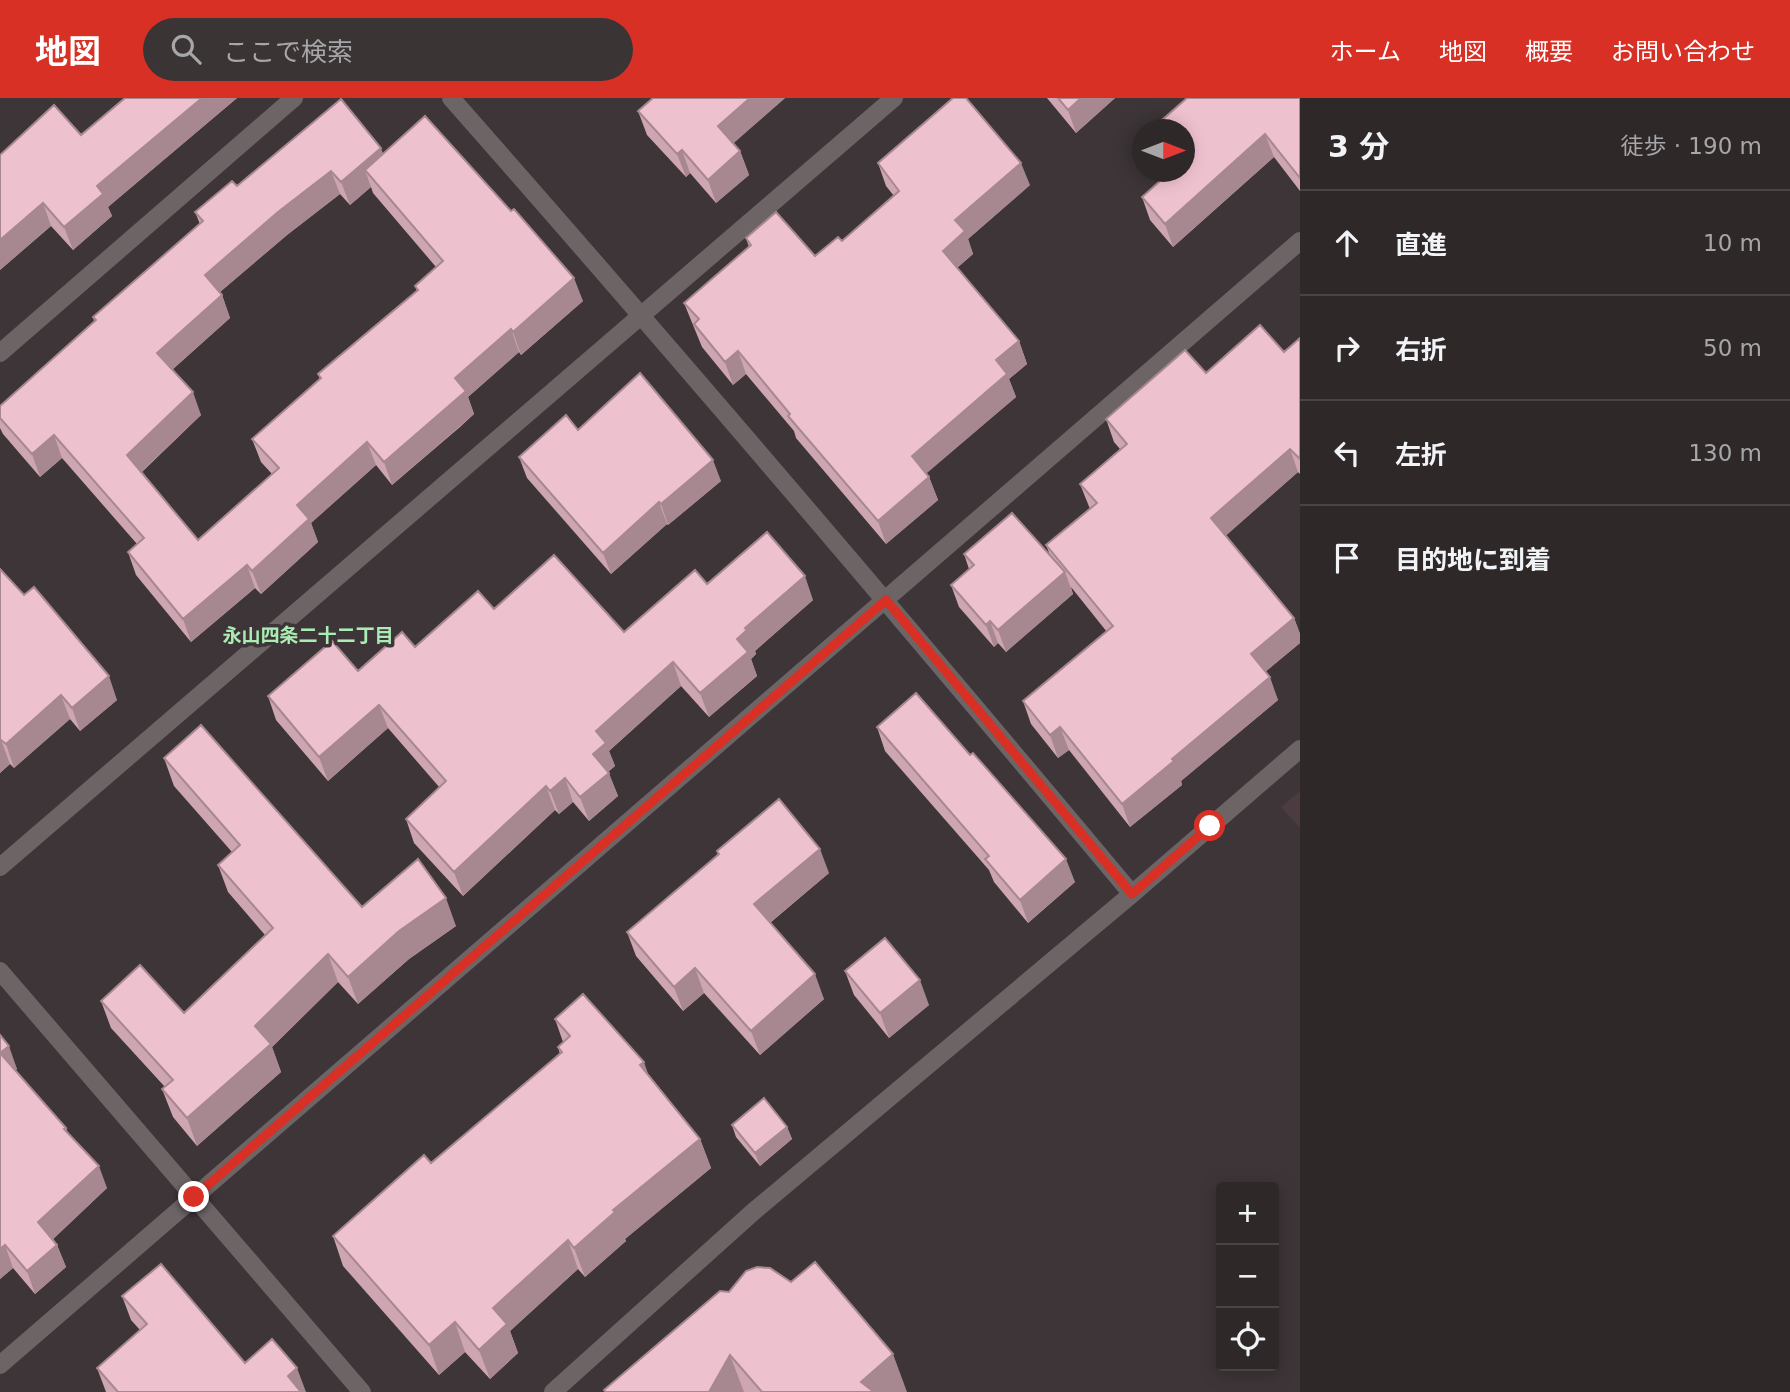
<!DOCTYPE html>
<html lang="ja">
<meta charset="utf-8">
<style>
:root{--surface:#2e2829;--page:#3a3435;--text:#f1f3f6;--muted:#a7a6a8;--line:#494446;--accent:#d93025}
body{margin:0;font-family:"DejaVu Sans","Noto Sans JP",sans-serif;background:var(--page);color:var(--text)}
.controls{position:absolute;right:21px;bottom:21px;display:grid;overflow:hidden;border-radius:7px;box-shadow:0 4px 18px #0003}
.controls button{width:63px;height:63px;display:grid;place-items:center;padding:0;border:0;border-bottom:2px solid var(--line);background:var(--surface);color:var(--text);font:35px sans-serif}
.compass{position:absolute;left:1132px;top:21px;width:63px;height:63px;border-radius:50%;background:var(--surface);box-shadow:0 4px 18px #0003;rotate:90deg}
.stop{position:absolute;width:21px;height:21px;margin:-16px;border:5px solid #d93025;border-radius:50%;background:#fff}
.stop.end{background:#d93025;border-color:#fff;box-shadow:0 2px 7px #0008}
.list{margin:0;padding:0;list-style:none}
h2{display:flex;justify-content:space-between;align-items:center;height:91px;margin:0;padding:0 28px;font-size:30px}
h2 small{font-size:23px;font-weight:400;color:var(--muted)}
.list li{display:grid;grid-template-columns:46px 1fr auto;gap:21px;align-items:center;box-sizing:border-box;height:105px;padding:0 28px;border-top:2px solid var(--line)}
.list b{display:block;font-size:26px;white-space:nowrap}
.list em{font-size:23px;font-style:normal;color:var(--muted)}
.icon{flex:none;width:38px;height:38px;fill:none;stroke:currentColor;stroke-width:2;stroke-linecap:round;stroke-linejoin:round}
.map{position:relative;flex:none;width:1300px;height:1294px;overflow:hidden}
header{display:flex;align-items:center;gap:42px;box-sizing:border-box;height:98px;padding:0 35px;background:var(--accent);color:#fff}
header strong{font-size:33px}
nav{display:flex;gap:38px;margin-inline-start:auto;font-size:24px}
.search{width:490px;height:63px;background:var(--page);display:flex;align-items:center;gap:18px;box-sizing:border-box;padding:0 24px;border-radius:38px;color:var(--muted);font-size:26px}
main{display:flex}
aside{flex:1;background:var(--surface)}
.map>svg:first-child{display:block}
</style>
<header>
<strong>地図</strong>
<div class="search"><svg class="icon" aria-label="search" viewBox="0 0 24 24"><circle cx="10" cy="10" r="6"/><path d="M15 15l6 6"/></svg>ここで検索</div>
<nav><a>ホーム</a><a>地図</a><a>概要</a><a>お問い合わせ</a></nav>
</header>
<main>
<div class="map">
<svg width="1300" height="1294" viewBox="0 0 1300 1294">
<rect width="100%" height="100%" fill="#3d3537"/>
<path fill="#4c3c41" d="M1300,693V730L1281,709Z"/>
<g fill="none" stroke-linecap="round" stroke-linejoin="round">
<path stroke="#6d6466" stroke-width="18" d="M451,0C682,262 908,528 1132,796
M0,255L294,0
M0,769L894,0
M0,873L362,1294
M0,1267L1300,143
M553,1294L753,1114L1132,796L1300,651"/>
</g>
<path fill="#cda6b1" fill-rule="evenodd" d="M125,0H237L108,109L112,118L73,152L51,128L0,172V57L81,37Z
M785,0L733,45L740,53L749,77L716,105L690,75L686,79L647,37L638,13Z
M1047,0H1115L1076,35Z
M1300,0V93L1274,59L1173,149L1150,122L1142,99L1185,74V32H1155L1154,29Z
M383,56L583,203L521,257L519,254L468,299L474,316L460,329L392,387L376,367L311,425L318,444L261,496L255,490L191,544L136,477L128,454L137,446L62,360L40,379L3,336L0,330V308L94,223L93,219L200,126L195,114L237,88ZM371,89L373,95L436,169L415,188L417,193L318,276L320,281L252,341L261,364L272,376L198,442L142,374L201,317L172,272L230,220L222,197L220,194L287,137L340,96L350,107Z
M878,65L1030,87L968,141L973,156L957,170L1019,243L1027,266L1009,281L1016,299L926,375L929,379L938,402L886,446L796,340L794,333L746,276L733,287L702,249L684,205L749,149L746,140L815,158L842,143L894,98L886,88Z
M1300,240V376L1298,374L1226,437L1294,520L1300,536V545L1265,574L1278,602L1181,683L1182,687L1130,729L1069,652L1058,660L1031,626L1023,603L1107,534L1071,489L1073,496L1006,554L998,545L994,549L959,509L951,487L969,471L964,456L1050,457L1046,447L1090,411L1080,386L1120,351L1114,344L1106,321L1206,275L1284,254Z
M578,332L721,383L668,427L667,426L611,476L527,380L519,359Z
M0,471L117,602L80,633L70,621L14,670L10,666L0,675Z
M707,486L813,502L755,553L756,556L751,561L757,578L709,619L681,588L609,653L615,668L608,674L618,698L589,723L573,704L559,716L555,712L463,798L414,745L406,721L440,690L388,630L328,683L276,622L268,598L358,573L415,549L494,511L624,534Z
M877,629L1075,784L1028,825L994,784L989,772L885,653Z
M164,660L362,809L456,828L409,861L358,906L338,884L272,949L281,974L197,1048L173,1019L162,991L165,989L111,930L101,903L184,915L265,837L228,794L218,767L232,754L174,688Z
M717,753L829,775L770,825L824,901L760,957L704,895L683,913L636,858L627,834L718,757Z
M845,873L929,907L889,940L854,897Z
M555,921L649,977L700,1041L711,1070L625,1141L626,1143L585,1179L578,1171L510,1233L518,1255L490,1281L465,1254L439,1277L343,1168L333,1138L431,1065L560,956L558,949L563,944Z
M0,937L17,971L15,972L66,1030L68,1035L107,1090L53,1141L57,1147L66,1169L35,1196L13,1170L0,1181Z
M732,1027L787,1029L792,1041L760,1068L736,1039Z
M720,1193L907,1294H605L604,1292Z
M122,1198L245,1265L306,1294H106L97,1270L140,1232L131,1222Z"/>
<path fill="#a78790" d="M202,0H237L108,109L112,118L73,152L64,129L97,88Z
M750,0H785L727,51L718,28Z
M1081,0H1115L1076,35L1068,12Z
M1265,36L1274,59L1173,149L1165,126Z
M381,50L389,72H365L371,89L350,107L341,84Z
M682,52L690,75L686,79L677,56Z
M740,53L749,77L716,105L708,82Z
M1021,65L1030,87L968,141L973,156L951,175L943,153L955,122Z
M331,73L340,96L287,137L213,200L205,177L278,114Z
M43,105L51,128L0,172V142Z
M574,180L583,203L521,257L513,234Z
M222,197L230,220L165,278L157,255Z
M511,231L519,254L468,299L474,316L392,387L384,364L455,280Z
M1019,243L1027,266L1009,281L1016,299L920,381L912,358L996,262Z
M738,253L746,276L733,287L725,264Z
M193,294L201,317L135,380L127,357Z
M54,337L62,360L40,379L32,356Z
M367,344L376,367L311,425L318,444L261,496L252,473L297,407Z
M1290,351L1298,374L1220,443L1211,420Z
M713,362L721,383L668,427L661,406Z
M929,379L938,402L886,446L878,423Z
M659,404L667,426L611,476L603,455Z
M247,467L255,490L191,544L183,521Z
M1065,474L1073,496L1006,554L998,532Z
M805,478L813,502L755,553L756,556L751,561L757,578L709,619L700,595L737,541L745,530Z
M1294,520L1300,536V545L1259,579L1251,556Z
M990,523L998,545L994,549L986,527Z
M673,564L681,588L609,653L615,668L602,679L593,656L596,633Z
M109,578L117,602L80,633L72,610Z
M1270,579L1278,602L1181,683L1182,687L1130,729L1122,706L1172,661Z
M61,597L70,621L14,670L6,646Z
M379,607L388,630L328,683L319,659Z
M1060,629L1069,652L1058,660L1050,637Z
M1,642L10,666L0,675V643Z
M609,675L618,698L589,723L580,699Z
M565,680L573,704L559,716L550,693Z
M546,688L555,712L463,798L454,774Z
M820,751L829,775L762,831L754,806Z
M1066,761L1075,784L1028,825L1020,802Z
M446,800L456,828L409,861L358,906L348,879L399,833Z
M328,856L338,884L272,949L281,974L197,1048L187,1020L255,928Z
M695,870L704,895L683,913L674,889Z
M815,876L824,901L760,957L751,933Z
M920,882L929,907L889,940L880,915Z
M9,948L17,971L9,978L0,955Z
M644,964L654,993L640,967Z
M787,1029L792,1041L760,1068L755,1055Z
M700,1041L711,1070L625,1141L626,1143L585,1179L574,1150L613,1112Z
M99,1068L107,1090L47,1147L38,1124Z
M568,1142L578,1171L510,1233L518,1255L490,1281L479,1252L493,1210Z
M5,1147L13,1170L0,1181V1151Z
M57,1147L66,1169L35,1196L27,1173Z
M455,1224L465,1254L439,1277L429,1247Z
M893,1256L907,1294H865L861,1284Z
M730,1257L744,1294H709Z
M297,1270L306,1294H293L288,1278Z"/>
<path fill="#eec1ce" stroke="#a78790" stroke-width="2" d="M125,0H202L97,88L103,96L64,129L43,105L0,142V57L54,7L81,37Z
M653,0H750L718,28L740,53L708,82L682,52L677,56L638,13Z
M953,0H966L1021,65L955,122L965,133L943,153L1019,243L996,262L1007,276L912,358L929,379L878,423L788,318L790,316L738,253L725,264L694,226L699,221L684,205L751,147L746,140L776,114L815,158L838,139L842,143L899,93L878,65Z
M1058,0H1081L1068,12Z
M1187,0H1300V80L1265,36L1165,126L1142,99L1170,74H1185V32H1156L1154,29Z
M341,1L381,50L341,84L331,73L278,114L205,177L222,197L157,255L193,294L127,357L198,442L279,370L252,341L321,280L318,276L418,192L415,188L443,163L365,72L425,18L511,113L514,111L574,180L513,234L511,231L455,280L466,293L451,306L384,364L367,344L297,407L309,421L252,473L247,467L183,521L128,454L144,440L54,337L32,356L0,320V308L96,222L93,219L203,123L195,114L232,83L237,88Z
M1260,227L1284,254L1300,240V361L1290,351L1211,420L1294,520L1251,556L1270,579L1172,661L1174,663L1122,706L1060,629L1050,637L1023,603L1113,528L1046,447L1097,405L1080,386L1127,346L1106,321L1185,252L1206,275Z
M640,275L713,362L661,406L659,404L603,455L519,359L566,317L578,332Z
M1012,415L1065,474L998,532L990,523L986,527L951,487L974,467L964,456Z
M767,434L805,478L745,530L747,532L737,541L748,554L700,595L673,564L596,633L606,645L593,656L609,675L580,699L565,680L550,693L546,688L454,774L406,721L446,683L379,607L319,659L268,598L332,543L358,573L402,534L415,549L478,493L494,511L554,457L624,534L695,472L707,486Z
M0,471L24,497L34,489L109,578L72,610L61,597L6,646L1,642L0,643Z
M916,595L970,657L973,655L1066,761L1020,802L985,761L989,758L877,629Z
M201,627L362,809L418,761L446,800L399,833L348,879L328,856L255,928L271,946L187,1020L162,991L173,982L101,903L140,867L184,915L273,830L218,767L240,747L164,660Z
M779,701L820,751L754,806L815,876L751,933L695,870L674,889L627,834L719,756L717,753Z
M885,840L920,882L880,915L845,873Z
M583,896L644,964L640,967L700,1041L613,1112L615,1114L574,1150L568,1142L493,1210L507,1226L479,1252L455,1224L429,1247L333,1138L424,1057L431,1065L562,954L558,949L570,938L555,921Z
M0,937L9,948L0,955L66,1030L64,1031L99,1068L38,1124L57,1147L27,1173L5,1147L0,1151Z
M764,1000L787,1029L755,1055L732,1027Z
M815,1164L893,1256L861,1284L874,1294H762L730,1257L709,1294H606L604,1292L720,1193L729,1194L746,1173L757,1169L770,1170L791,1184Z
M161,1166L245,1265L272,1241L297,1270L288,1278L301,1294H118L97,1270L147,1226L122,1198Z"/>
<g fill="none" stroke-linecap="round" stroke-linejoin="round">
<path stroke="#d93025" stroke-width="9" d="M194,1099L886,502L1132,796L1210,728"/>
</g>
<g text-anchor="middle" stroke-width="7" stroke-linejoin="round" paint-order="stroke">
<g font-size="19" font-weight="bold" fill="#abecb4" stroke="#3d3537">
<text x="308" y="544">永山四条二十二丁目</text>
</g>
</g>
</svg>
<div class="controls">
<button>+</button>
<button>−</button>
<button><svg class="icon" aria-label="locate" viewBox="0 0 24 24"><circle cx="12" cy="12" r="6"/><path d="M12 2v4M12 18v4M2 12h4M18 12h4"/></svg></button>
</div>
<svg class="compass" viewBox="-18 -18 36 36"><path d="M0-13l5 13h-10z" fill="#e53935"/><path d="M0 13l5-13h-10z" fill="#a7a6a8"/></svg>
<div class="stop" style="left:1210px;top:728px"></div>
<div class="stop end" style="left:194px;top:1099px"></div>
</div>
<aside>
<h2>3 分<small>徒歩 · 190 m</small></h2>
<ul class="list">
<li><svg class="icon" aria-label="ahead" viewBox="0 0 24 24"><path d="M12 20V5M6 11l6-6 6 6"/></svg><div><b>直進</b></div><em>10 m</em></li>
<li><svg class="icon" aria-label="right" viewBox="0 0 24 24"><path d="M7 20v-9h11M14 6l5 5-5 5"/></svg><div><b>右折</b></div><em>50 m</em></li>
<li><svg class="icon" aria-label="left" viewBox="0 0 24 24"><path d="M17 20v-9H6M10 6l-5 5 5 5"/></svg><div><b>左折</b></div><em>130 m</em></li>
<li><svg class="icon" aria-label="arrive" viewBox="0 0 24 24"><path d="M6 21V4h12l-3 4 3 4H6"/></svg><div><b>目的地に到着</b></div></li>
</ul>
</aside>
</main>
